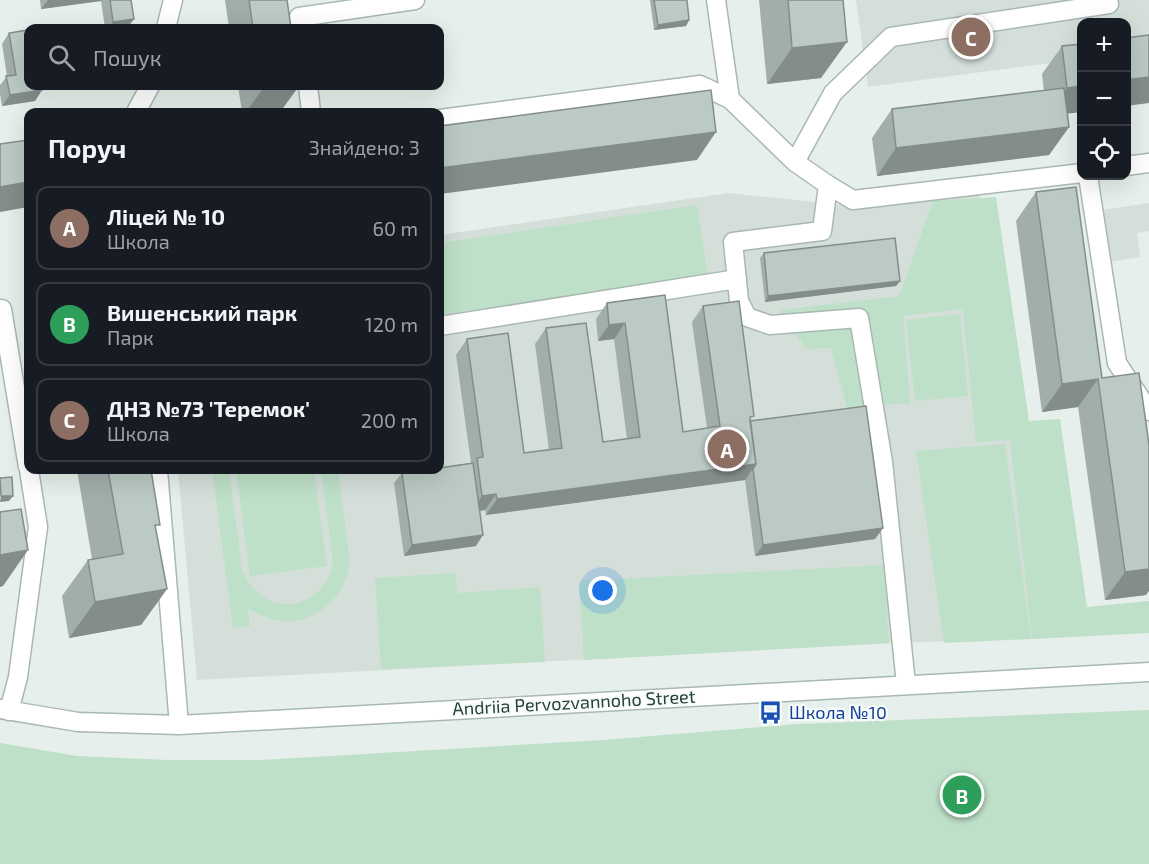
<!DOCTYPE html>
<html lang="uk">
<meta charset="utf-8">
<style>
:root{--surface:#171b24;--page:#242831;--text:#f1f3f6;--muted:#9ea1a6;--line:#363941;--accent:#0b8043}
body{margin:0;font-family:"Exo 2",sans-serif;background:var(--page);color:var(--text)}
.controls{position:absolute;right:18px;top:18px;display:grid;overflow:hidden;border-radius:12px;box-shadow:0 6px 24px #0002}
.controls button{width:54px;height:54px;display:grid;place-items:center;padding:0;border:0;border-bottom:2px solid var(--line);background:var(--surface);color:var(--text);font:30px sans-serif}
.you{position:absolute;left:603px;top:591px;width:21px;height:21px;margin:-15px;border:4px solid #fff;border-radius:50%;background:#1a73e8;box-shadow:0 0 0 9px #1a73e833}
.badge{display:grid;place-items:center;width:39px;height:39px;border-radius:50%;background:var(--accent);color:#fff;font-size:20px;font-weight:700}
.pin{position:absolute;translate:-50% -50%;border:3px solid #fff;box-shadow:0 2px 6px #0006}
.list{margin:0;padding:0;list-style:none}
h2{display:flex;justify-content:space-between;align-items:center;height:78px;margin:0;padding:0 24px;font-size:26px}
h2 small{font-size:20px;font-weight:400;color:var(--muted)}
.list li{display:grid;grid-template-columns:39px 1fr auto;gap:18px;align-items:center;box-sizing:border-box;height:84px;margin:0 12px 12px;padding:0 12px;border:2px solid var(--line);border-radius:12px}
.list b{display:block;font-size:22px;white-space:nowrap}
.list p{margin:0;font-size:20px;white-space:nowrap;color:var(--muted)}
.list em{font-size:20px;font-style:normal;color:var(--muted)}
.icon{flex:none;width:33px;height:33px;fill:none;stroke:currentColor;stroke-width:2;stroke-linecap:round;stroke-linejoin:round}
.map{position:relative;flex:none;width:1149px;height:864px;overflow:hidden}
.search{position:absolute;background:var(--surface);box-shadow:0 6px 24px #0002;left:24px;top:24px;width:420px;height:66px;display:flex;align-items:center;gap:15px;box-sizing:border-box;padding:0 21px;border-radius:12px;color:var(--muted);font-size:22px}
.panel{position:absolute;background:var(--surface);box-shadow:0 6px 24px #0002;left:24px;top:108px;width:420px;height:366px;border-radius:12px}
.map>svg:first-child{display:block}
</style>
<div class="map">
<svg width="1149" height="864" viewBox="0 0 1149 864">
<rect width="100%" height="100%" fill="#e6efeb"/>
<path fill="#d4dfda" d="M856,0H1149V51L1127,53L1126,22H1082L1081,59L868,87Z
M979,192L1039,638L894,643L197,680L178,470H440V235L729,193L854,206Z
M1149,203V231L1137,233L1140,257L1110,262L1103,210Z"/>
<path fill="#bfe0c8" d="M996,197L1029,421L1060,419L1087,607L1149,601V633L1032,639L1010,440L976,442L963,309L903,316L910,403L847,408L831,348L806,349L780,310L899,296L933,201Z
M697,205L708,276L440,315V243Z
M960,314L968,396L915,401L906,320Z
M1005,444L1031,639L944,643L916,451Z
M212,470H229C232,494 235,518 239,543C240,552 240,565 244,574C254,595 276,610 300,602C320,596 329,581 333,562L321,470H338C340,488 343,506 345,524C346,536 349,549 349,561C350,585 331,608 309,617C288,626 267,620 248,608L250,626L233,628Z
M236,470H314L327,566L250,576Z
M884,565L889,643L584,660L579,581Z
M455,573L457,593L540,587L545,662L381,669L375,578Z
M1149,710V864H0V743L77,756L168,760H261L603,740L799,724Z"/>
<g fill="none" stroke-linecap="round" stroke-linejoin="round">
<defs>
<path id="minor" d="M716,0L730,99
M166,28L173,0
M300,28L299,17L415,0
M308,86L311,112
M136,112L150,86
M440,119L700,85L730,99L795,162L828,185L853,200L1082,173
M795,162L833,93L891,37L1109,4
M1126,166L1149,163
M1088,176L1117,363L1149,411
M828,185L822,231L733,242L739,301L747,317L770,325L859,318L883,462L906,684
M2,309L28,467
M440,326L737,279
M158,470L179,725
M0,709L78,722L179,725L1149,672
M9,711L18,677L38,527L29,470"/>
</defs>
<use href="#minor" stroke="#a8b8b2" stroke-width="21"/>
<use href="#minor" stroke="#fff" stroke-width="18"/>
</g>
<path fill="#a1aea9" d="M40,0H131L134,19L127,28H105L101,1L41,9Z
M225,0H287L291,28H229Z
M650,0H687L689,20L686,26L654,30Z
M759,0H843L821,78L767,84Z
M9,33L42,90L35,101L2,106L0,94V85L7,76L2,44Z
M1082,44L1067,113L1069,127L1049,155L877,176L872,138L892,109L1044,91L1042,74L1062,46Z
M238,86H299L280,112H242Z
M1036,192L1102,378L1146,595L1105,600L1078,407L1042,412L1016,221Z
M764,253L900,281L896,286L765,302L760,258Z
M665,295L683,432L707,428L692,322L703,306L751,421L883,528L875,539L755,556L745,480L486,515L485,510L480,511L476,546L404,556L394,483L402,473L471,463L456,355L467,339L524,453L549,450L535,344L546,328L603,442L627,439L614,339L598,341L596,319L607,303Z
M77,470H151L156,530L167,589L141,625L69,638L62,596L88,560L92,559Z"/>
<path fill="#838d89" d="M48,0H101V1L41,9Z
M134,19L127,28H109L113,22Z
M689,20L686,26L654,30L658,25Z
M847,42L821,78L767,84L792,48Z
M1149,77V103L1126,106V80Z
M294,86H299L280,112H246L262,90Z
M1082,86V112L1047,116L1067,88Z
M42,90L35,101L2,106L10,95Z
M1069,127L1049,155L877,176L896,148Z
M716,132L697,160L440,194V168Z
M28,182V207L0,212V187Z
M900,281L896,286L765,302L768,296Z
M625,323L614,339L598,341L609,325Z
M1098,379L1078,407L1042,412L1062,384Z
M756,464L745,480L486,515L497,499Z
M496,494L485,510L471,512L482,496Z
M1,496H13L9,501L0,502Z
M883,528L875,539L755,556L763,545Z
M483,535L476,546L404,556L412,545Z
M28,550L3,586L0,587V555Z
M1149,569V591L1146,595L1105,600L1125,572Z
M167,589L141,625L69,638L95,602Z"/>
<path fill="#bbcac4" stroke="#838d89" stroke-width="1.5" d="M110,0H131L134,19L113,22Z
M249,0H287L291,28H253Z
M654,0H687L689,20L658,25Z
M788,0H843L847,42L792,48Z
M49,27V28H37Z
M28,30V86H42V90L10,95L6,76L16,75L9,33Z
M1149,35V77L1126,80V38Z
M1082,44V86L1067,88L1062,46Z
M261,86H294L262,90Z
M1064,88L1069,127L896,148L892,109Z
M711,90L716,132L440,168V126Z
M28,140V182L0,187V144Z
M1076,187L1102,378L1139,373L1149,445V569L1125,572L1098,379L1062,384L1036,192Z
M895,238L900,281L768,296L764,253Z
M665,295L683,432L720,426L703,306L739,301L754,416L750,417L756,464L497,499L496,494L482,496L477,458L483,457L467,339L508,333L524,453L562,448L546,328L586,323L603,442L640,437L625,323L609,325L607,303Z
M866,406L883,528L763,545L753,469L756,464L750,421Z
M473,463L483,535L412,545L402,473L425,470H440V468Z
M108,470H151L160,525H155L167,589L95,602L88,560L123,554Z
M12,477L13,496H1L0,478Z
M21,509L28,550L0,555V512Z"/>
<defs>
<symbol id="bus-bare" viewBox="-9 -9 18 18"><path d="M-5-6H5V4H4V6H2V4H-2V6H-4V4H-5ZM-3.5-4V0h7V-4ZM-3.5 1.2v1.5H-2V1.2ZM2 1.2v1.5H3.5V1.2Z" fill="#1a4fb4" stroke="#f7fbf9" stroke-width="2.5" paint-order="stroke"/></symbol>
</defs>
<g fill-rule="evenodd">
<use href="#bus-bare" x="754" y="696" width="33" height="33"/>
</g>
<g text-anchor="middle" stroke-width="4.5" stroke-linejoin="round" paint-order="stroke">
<g font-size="18" fill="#24423a" stroke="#f7fbf9">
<text transform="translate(574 703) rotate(-3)" y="6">Andriia Pervozvannoho Street</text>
</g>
<g font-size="18" fill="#164399" stroke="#f7fbf9" text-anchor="start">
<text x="789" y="719">Школа №10</text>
</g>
</g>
</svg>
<div class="controls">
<button>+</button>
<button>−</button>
<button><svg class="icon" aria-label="locate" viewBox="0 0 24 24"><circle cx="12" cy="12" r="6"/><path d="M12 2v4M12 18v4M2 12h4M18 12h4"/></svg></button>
</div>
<div class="you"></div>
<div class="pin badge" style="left:727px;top:449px;background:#8d6e63">A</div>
<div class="pin badge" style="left:962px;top:795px;background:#2e9e5b">B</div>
<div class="pin badge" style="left:971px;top:37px;background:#8d6e63">C</div>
<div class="search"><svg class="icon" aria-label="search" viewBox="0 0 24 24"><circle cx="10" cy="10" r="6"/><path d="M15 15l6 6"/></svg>Пошук</div>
<section class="panel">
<h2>Поруч<small>Знайдено: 3</small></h2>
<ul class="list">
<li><span class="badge" style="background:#8d6e63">A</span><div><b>Ліцей № 10</b><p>Школа</p></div><em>60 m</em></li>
<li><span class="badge" style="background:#2e9e5b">B</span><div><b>Вишенський парк</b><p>Парк</p></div><em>120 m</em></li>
<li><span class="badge" style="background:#8d6e63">C</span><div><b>ДНЗ №73 'Теремок'</b><p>Школа</p></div><em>200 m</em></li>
</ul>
</section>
</div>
